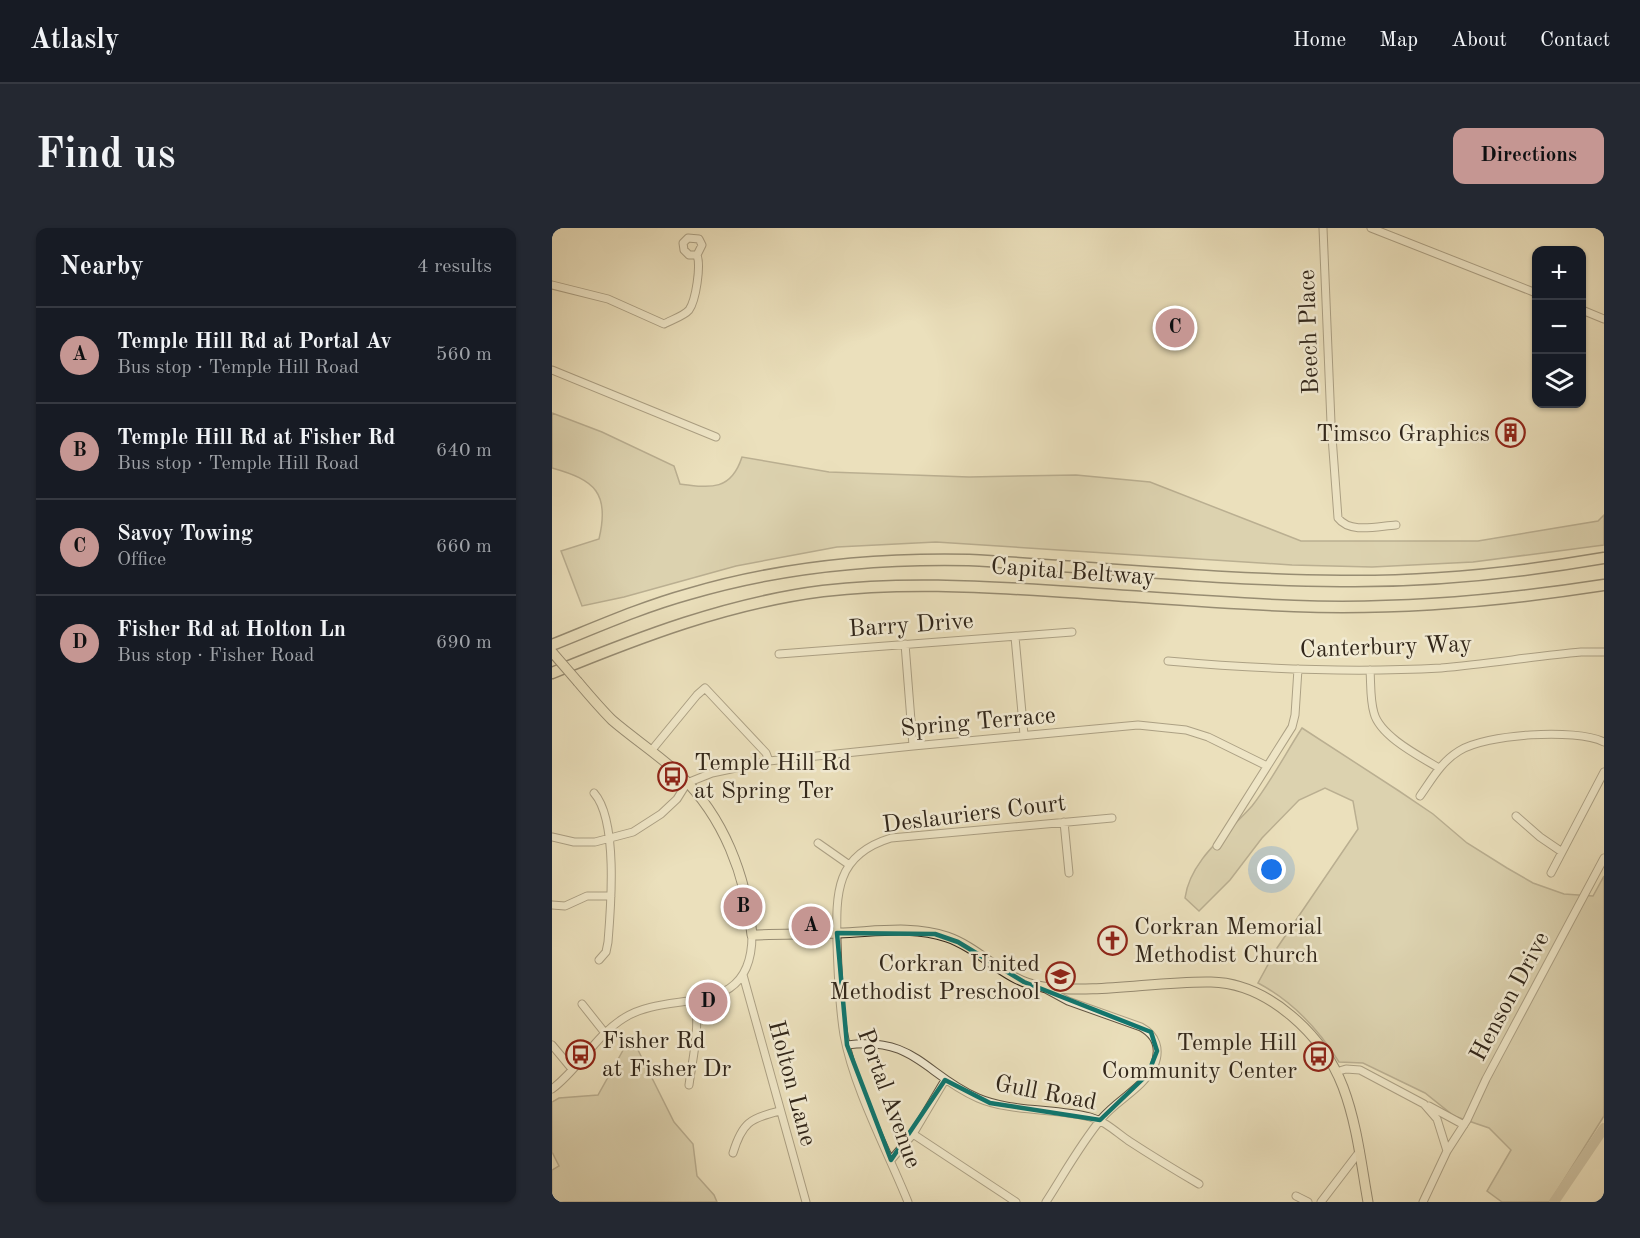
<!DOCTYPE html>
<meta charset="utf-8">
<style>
:root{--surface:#171b24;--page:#242831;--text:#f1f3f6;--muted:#9ea1a6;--line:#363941;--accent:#c59692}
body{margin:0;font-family:"Old Standard TT",serif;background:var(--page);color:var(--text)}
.controls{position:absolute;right:18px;top:18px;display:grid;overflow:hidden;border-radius:12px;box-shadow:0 2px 4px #0004}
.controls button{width:54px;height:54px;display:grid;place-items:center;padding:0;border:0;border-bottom:2px solid var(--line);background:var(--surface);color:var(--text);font:30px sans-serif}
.you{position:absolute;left:720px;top:642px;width:21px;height:21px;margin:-15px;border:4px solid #fff;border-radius:50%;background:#1a73e8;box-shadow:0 0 0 9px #1a73e833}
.badge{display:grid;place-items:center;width:39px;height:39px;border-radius:50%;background:var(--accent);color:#111;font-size:20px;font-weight:700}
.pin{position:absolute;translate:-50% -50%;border:3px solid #fff;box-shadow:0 2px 6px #0006}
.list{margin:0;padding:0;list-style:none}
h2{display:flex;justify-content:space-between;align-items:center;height:78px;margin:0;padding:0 24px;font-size:26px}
h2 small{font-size:20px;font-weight:400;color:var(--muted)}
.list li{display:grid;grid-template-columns:39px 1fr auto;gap:18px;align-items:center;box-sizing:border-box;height:96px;padding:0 24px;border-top:2px solid var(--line)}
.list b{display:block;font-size:22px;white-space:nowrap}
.list p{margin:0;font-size:20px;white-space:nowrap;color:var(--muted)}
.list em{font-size:20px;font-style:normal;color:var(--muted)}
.icon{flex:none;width:33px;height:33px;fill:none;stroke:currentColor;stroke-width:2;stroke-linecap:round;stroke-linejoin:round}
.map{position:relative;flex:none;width:1052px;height:974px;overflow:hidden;border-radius:12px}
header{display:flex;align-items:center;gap:36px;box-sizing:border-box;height:84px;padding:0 30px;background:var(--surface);border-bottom:2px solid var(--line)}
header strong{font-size:28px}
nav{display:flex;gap:33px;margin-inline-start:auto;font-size:21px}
.intro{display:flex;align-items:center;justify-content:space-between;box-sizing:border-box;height:144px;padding:0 36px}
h1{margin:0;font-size:42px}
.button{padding:15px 27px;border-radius:12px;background:var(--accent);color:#111;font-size:21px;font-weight:700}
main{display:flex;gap:36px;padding:0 36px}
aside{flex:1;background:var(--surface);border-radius:12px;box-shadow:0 2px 4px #0004}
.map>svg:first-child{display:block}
</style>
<header>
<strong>Atlasly</strong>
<nav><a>Home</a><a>Map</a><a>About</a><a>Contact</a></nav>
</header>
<div class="intro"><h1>Find us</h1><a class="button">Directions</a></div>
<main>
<aside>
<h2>Nearby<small>4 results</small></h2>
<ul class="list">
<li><span class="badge">A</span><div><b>Temple Hill Rd at Portal Av</b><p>Bus stop · Temple Hill Road</p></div><em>560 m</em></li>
<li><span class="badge">B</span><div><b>Temple Hill Rd at Fisher Rd</b><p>Bus stop · Temple Hill Road</p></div><em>640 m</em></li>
<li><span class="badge">C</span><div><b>Savoy Towing</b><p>Office</p></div><em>660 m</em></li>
<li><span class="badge">D</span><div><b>Fisher Rd at Holton Ln</b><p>Bus stop · Fisher Road</p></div><em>690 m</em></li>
</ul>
</aside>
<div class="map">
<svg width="1052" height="974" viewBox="0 0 1052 974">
<rect width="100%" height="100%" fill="#ebe0bc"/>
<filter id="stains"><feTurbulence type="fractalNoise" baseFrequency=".00333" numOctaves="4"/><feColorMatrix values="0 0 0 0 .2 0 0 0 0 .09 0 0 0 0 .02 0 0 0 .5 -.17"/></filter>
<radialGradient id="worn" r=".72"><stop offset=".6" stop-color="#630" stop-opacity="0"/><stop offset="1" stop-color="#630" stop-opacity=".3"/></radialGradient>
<path fill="#cbc0a0" stroke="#7e735d" stroke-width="1.5" d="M0,185L50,204L122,238L128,256C159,260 179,263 190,229L277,244L417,249L524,247L598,254L749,313H926L1046,293L1052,287V317L921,334L820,339L740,337L384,314L285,319L184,338L72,369L30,378L9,323L47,311C58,265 43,252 0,240Z
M750,500L847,563L881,586L915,615L955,640L981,655L1012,666L1041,668L1052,648V888L998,974H950L935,963L959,922L937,900L902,888L873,865L811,835L787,834C767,802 740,773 706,755L725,720L806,601L801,573L773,560L747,572L710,610L678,652L647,683L633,670C638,632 676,605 700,578C717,557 735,523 750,500Z
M79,808L122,894L141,916L145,948L162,967L165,974H0V942L7,938L0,924V874L7,870L46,867Z"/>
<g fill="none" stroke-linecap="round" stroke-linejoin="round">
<path stroke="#aca185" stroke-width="10" d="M1002,974L1052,900"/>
<defs>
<path id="minor" d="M771,0L779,195L786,290C798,306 826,298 844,297
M819,0L984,65
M0,57L56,71L112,96C119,92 132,88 137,82C144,72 149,38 145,27L150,17L147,11L136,10L131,15L132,22L137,27H145
M1030,82L1052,91
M0,142L164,209
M463,409L472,507
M353,416L361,518
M227,426L520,404
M616,433C706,441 798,445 889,440C936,436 983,428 1029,424H1052
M818,442C819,456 818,472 822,485C828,508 867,528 887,540
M99,523L145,467L153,460L214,525L217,533
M42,565C66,592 59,678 56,714L54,724L47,732
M868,568C880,551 889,534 907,523C934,506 1023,500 1052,514
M964,588L988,609L1010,624
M512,594L517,645
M0,609L22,614H43L81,604L109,586L125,571L135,555L160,545L217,533L361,518L586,497L634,502L656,509L715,538
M266,615L296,636
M665,618L740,499L743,487L746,441
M999,645L1052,544
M0,677L13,678L35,668H59
M191,747L254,974
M492,760L516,773L589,799C604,807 609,821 602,838C591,860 565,872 550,890C529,915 512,946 494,974
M30,776L53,805
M0,817L20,841
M295,817C363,808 373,847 426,870C458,884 504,880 538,889C553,893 564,904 577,913C600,928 623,942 647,956
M784,844L794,841L808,842L872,876L885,891L895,923L871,974
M137,857C141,828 148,801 143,772
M0,861C27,841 43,808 72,790C118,760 200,794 200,707
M877,878L912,897
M361,906L464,974
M895,923L915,892L934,851L1052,630
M181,925C190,895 198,890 228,883
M339,932L361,906L393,852
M744,968L756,974
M356,974C335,922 302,861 292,807C287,777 286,746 285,715C284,665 283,627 339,610L560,590
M769,974L808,923"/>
<path id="major" d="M26,454C37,467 48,480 60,492C82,511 107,527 128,547C172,589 194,648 200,707C229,706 258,706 287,705C322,704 361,697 395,709C430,721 453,754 491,759C547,766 603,753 659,754C716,755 771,807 791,859C805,896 809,935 816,974"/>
<path id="highway" d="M0,417C45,399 90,379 137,366C228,339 322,330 417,332C541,339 665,352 789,353C877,354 965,345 1052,330
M0,445C88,409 176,375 271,363C348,354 424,358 501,363C582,368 662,375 742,378C846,382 949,373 1052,357"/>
</defs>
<use href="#minor" stroke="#605442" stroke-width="9"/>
<use href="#major" stroke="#31261a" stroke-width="11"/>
<use href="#highway" stroke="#31261a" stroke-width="13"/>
<use href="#minor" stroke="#f2ebd3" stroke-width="7"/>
<use href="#major" stroke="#ebe0bc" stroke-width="9"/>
<use href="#highway" stroke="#ebe0bc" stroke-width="10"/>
<defs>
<path id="major-bridge" d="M0,424L26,454"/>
</defs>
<use href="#major-bridge" stroke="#31261a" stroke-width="11" stroke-linecap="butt"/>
<use href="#major-bridge" stroke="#ebe0bc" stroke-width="9"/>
</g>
<path d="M0 0H1052V974H0ZM285,705L383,706L406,714L472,754L599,804L605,823L596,846L548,892L438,875L393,852L339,932L295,817Z" fill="#ebe0bc" fill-opacity=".55" fill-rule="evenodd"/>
<path fill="none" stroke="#0f766e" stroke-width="4.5" stroke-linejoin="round" d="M285,705L383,706L406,714L472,754L599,804L605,823L596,846L548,892L438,875L393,852L339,932L295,817Z"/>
<defs>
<symbol id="building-ring" viewBox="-11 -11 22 22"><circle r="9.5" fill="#f2ebd3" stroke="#8f2418" stroke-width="1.5"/><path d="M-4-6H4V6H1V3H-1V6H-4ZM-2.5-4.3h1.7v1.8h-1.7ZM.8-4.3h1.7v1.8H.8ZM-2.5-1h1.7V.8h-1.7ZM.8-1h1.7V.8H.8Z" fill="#8f2418"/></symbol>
<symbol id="bus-ring" viewBox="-11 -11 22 22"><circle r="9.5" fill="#f2ebd3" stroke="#8f2418" stroke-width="1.5"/><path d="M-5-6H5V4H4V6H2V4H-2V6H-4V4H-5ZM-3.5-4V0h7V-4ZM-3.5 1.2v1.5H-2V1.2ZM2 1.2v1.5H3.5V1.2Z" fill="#8f2418"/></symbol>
<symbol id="church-ring" viewBox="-11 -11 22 22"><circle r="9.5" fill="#f2ebd3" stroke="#8f2418" stroke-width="1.5"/><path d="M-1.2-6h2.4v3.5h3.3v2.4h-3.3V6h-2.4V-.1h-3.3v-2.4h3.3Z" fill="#8f2418"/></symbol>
<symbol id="school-ring" viewBox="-11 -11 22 22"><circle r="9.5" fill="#f2ebd3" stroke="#8f2418" stroke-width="1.5"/><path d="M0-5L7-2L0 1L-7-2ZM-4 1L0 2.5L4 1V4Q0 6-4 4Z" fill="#8f2418"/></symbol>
</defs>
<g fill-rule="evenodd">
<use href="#building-ring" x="942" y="188" width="33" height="33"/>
<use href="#bus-ring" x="104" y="532" width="33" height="33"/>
<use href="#church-ring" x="544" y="696" width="33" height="33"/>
<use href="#school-ring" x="492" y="732" width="33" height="33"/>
<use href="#bus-ring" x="12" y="810" width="33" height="33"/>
<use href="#bus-ring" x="750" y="812" width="33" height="33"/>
</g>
<g text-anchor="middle" stroke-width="5" stroke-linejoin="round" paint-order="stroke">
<g font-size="24" fill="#31261a" stroke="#f2ebd3">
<text transform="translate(756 104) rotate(-92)" y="8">Beech Place</text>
<text transform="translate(521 343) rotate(4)" y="8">Capital Beltway</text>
<text transform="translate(359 396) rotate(-4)" y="8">Barry Drive</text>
<text transform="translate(834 418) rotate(-2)" y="8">Canterbury Way</text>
<text transform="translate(426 493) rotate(-5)" y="8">Spring Terrace</text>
<text transform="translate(422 585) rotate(-7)" y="8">Deslauriers Court</text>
<text transform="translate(957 768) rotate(-62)" y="8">Henson Drive</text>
<text transform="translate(241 855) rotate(75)" y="8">Holton Lane</text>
<text transform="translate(494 864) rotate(11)" y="8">Gull Road</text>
<text transform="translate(338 870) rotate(70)" y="8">Portal Avenue</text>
</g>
<g font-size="24" fill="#31261a" stroke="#f2ebd3" text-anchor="end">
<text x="938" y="213">Timsco Graphics</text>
<text x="142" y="542" text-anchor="start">Temple Hill Rd<tspan x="142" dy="28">at Spring Ter</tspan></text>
<text x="582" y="706" text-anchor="start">Corkran Memorial<tspan x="582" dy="28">Methodist Church</tspan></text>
<text x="488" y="743">Corkran United<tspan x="488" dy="28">Methodist Preschool</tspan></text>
<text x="50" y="820" text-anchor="start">Fisher Rd<tspan x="50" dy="28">at Fisher Dr</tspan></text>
<text x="745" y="822">Temple Hill<tspan x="745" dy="28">Community Center</tspan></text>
</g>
</g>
<rect width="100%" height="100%" filter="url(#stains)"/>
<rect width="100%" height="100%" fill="url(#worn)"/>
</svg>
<div class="controls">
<button>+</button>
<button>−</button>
<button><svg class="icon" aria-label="layers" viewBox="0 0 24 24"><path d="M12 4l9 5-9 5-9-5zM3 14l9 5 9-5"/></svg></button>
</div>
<div class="you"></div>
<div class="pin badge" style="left:259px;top:698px">A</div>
<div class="pin badge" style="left:191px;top:679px">B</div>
<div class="pin badge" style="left:623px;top:100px">C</div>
<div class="pin badge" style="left:156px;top:774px">D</div>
</div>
</main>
